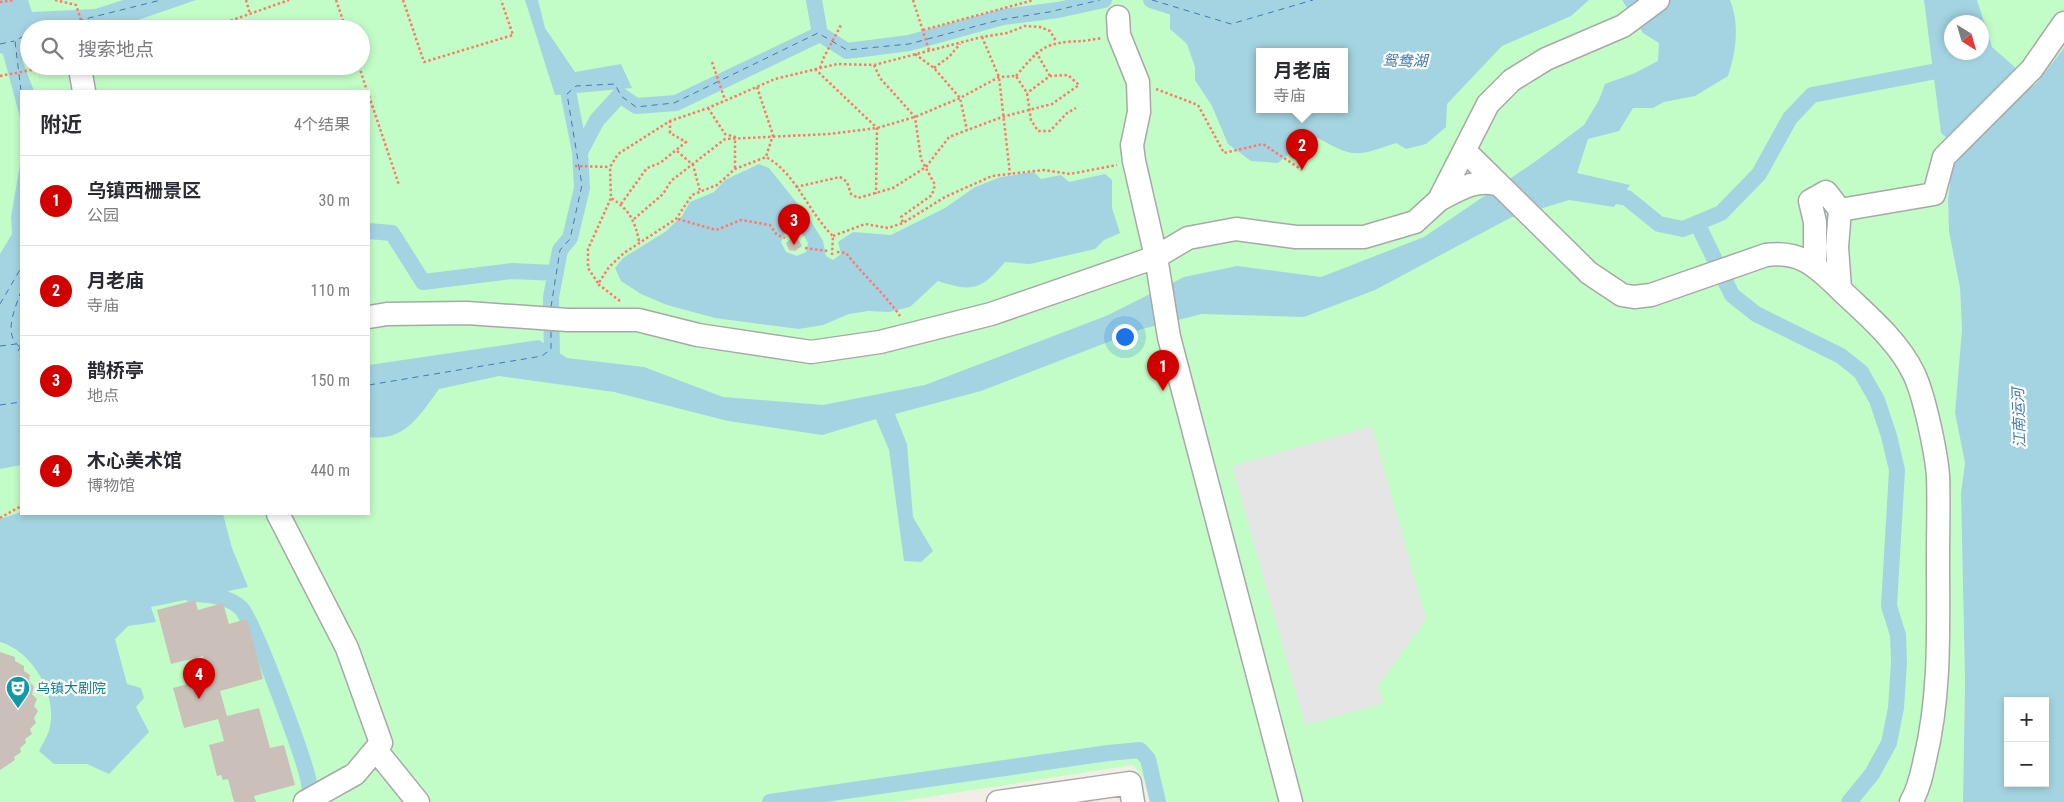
<!DOCTYPE html>
<html lang="zh">
<meta charset="utf-8">
<style>
:root{--surface:#fff;--page:#f2f2f3;--text:#2b2b33;--muted:#7c7c81;--line:#e1e1e2;--accent:#d10001}
body{margin:0;font-family:"Roboto Condensed","Noto Sans SC",sans-serif;background:var(--page);color:var(--text)}
.controls{position:absolute;right:15px;bottom:15px;display:grid;overflow:hidden;border-radius:0px;box-shadow:0 2px 8px #0003}
.controls button{width:45px;height:45px;display:grid;place-items:center;padding:0;border:0;border-bottom:1px solid var(--line);background:var(--surface);color:var(--text);font:25px sans-serif}
.compass{position:absolute;left:1944px;top:15px;width:45px;height:45px;border-radius:50%;background:var(--surface);box-shadow:0 2px 8px #0003;rotate:143deg}
.you{position:absolute;left:1124px;top:336px;width:18px;height:18px;margin:-12px;border:4px solid #fff;border-radius:50%;background:#1a73e8;box-shadow:0 0 0 8px #1a73e833}
.badge{display:grid;place-items:center;width:32px;height:32px;border-radius:50%;background:var(--accent);color:#fff;font-size:16px;font-weight:700}
.pin{position:absolute;translate:-50% -41px;filter:drop-shadow(0 1px 2px #0008)}
.pin::after{content:'';position:absolute;top:26px;width:18px;height:15px;background:inherit;clip-path:polygon(0 0,100% 0,50% 100%)}
.popup{position:absolute;left:1256px;top:48px;width:92px;height:65px;box-sizing:border-box;display:grid;place-content:center;border-radius:0px;background:var(--surface);filter:drop-shadow(0 1px 4px #0005);font-size:16px;white-space:nowrap;color:var(--muted)}
.popup b{font-size:19px;color:var(--text)}
.popup::after{content:'';position:absolute;left:50%;top:100%;margin-left:-10px;border:10px solid transparent;border-top-color:var(--surface)}
.list{margin:0;padding:0;list-style:none}
h2{display:flex;justify-content:space-between;align-items:center;height:65px;margin:0;padding:0 20px;font-size:21px}
h2 small{font-size:16px;font-weight:400;color:var(--muted)}
.list li{display:grid;grid-template-columns:32px 1fr auto;gap:15px;align-items:center;box-sizing:border-box;height:90px;padding:0 20px;border-top:1px solid var(--line)}
.list b{display:block;font-size:19px;white-space:nowrap}
.list p{margin:0;font-size:16px;white-space:nowrap;color:var(--muted)}
.list em{font-size:16px;font-style:normal;color:var(--muted)}
.icon{flex:none;width:28px;height:28px;fill:none;stroke:currentColor;stroke-width:2;stroke-linecap:round;stroke-linejoin:round}
.map{position:relative;flex:none;width:2064px;height:802px;overflow:hidden}
.search{position:absolute;background:var(--surface);box-shadow:0 2px 8px #0003;left:20px;top:20px;width:350px;height:55px;display:flex;align-items:center;gap:12px;box-sizing:border-box;padding:0 18px;border-radius:28px;color:var(--muted);font-size:19px}
.panel{position:absolute;background:var(--surface);box-shadow:0 2px 8px #0003;left:20px;top:90px;width:350px;height:425px;border-radius:0px}
.map>svg:first-child{display:block}
</style>
<div class="map">
<svg width="2064" height="802" viewBox="0 0 2064 802">
<rect width="100%" height="100%" fill="#f2eee7"/>
<path fill="#c2fdc7" fill-rule="evenodd" d="M0,0H2064V48L2035,85L1952,169L1948,199L1949,232L1960,288L1962,329L1955,413L1965,463L1961,493L1965,681L1963,802H1150L1143,778L1133,765L897,802H0ZM1952,22H1982V52H1952ZM29,29H361V66H29ZM1260,51H1344V109H1260ZM21,91H369V514H21Z"/>
<path fill="#e5e5e5" d="M1372,426L1426,619L1378,686L1383,703L1305,725L1232,466Z"/>
<path fill="#a4d4e2" fill-rule="evenodd" d="M0,0H28L32,12L95,9L123,0H196L115,28L29,29V44L22,60L34,91H21V121L3,54L0,53Z
M525,0H538L545,28L575,72L621,64L632,88L555,95Z
M1176,0H1589L1571,16L1502,46L1447,104L1446,127L1426,144L1406,149L1396,143C1357,156 1355,159 1318,138L1294,149L1278,163L1251,161L1228,144L1212,106L1195,80V67L1187,44L1170,29V6ZM1260,51H1344V109H1260Z
M1622,0H1730C1740,24 1736,52 1728,76L1695,96L1664,102L1653,108H1633L1619,131L1588,139L1577,173L1630,185L1614,207L1569,200L1510,218L1375,290L1304,317L1202,314L1142,329L981,391L895,414L907,444L913,517L933,551L921,562L904,561L889,450L876,419L822,435L728,421L614,392L499,376L439,389C420,415 405,442 369,437V365L539,340L567,358L644,367L723,397L823,405L925,385L1106,316L1184,277L1237,266L1321,277L1424,237L1536,161L1584,125L1599,100L1605,84L1635,73L1658,61L1659,43L1643,33Z
M1924,0H1977L1992,47L2035,85L2064,48V802H1963L1965,681L1961,493L1965,463L1955,413L1962,329L1960,288L1949,232L1948,199L1952,169L1963,152L1941,133ZM1952,22H1982V52H1952ZM2008,701H2045V783H2008Z
M21,159V465L0,469V254L12,234L11,217Z
M759,164L769,168L809,218L823,241L826,256L833,260L841,254L838,242L853,232L891,235L945,208L975,187L1001,177L1034,172L1041,179L1061,175L1069,182L1105,174L1112,180V208L1120,233L1104,240L1095,249L1030,264L1005,262C982,289 973,293 938,281L910,307L889,312L868,311L849,314L823,325L799,329L715,318L667,305L641,294L621,281L615,268L623,258L665,232L682,216L690,202L714,192L725,180ZM794,231L804,236L808,243L806,252L797,256L786,252L781,242L785,233Z
M21,512V514H223L232,548L248,587L151,607L156,622L128,626L115,639L127,684L141,688L144,698L136,707L149,732L109,774L87,764H54L39,751C43,743 49,734 50,726C57,694 32,651 0,642V519Z"/>
<g fill="none" stroke-linecap="round" stroke-linejoin="round">
<path stroke="#a4d4e2" stroke-width="16" d="M814,0L820,34L847,51L909,43L1003,17L1058,10L1104,0
M1151,0L1170,6
M562,73L566,81L580,152
M1600,193L1627,198L1659,224L1683,229L1721,213L1759,174L1790,118L1812,95L1947,69
M1697,223L1732,295L1756,314L1841,356L1861,372L1877,400L1889,436L1897,470L1889,606L1898,635L1899,663L1896,708L1889,743L1872,774L1849,802
M369,231L392,233L423,282L512,271L556,273
M552,358L551,297L560,250L570,238L582,188L580,152L597,120L620,95L636,106L676,103L820,34
M191,594C206,594 228,596 241,608C254,622 305,760 309,783C310,789 309,796 310,802
M770,802L1108,753L1140,750L1148,759L1158,802"/>
<path stroke="#427ab0" stroke-width="1" stroke-dasharray="6 5" stroke-linecap="butt" d="M1152,0L1231,24L1313,0
M45,29L161,0
M0,44L14,41
M21,91L15,41L29,33
M0,304L21,268
M551,307L560,250L570,239L582,185L567,94L576,86L615,84L621,96L636,107L674,103L818,33L847,50L909,44L999,20L1049,12L1100,0
M0,346L16,344
M21,346L18,351L21,358
M20,347C2,334 16,307 21,291
M369,385L542,356L551,349V329
M0,405L21,402"/>
</g>
<path fill="#cac0b9" d="M792,238L798,239L802,246L795,251L789,250L786,243Z
M195,600L198,610L223,603L229,624L247,619L263,679L220,691L227,716L259,708L270,748L284,745L295,785L254,796L256,802H234L228,779L223,780L221,775L217,776L209,745L224,741L218,719L184,728L173,688L209,678L203,656L171,664L157,610Z
M0,652L15,657V661L24,666V671L30,675L29,681L34,687L32,694L37,699L34,706L38,711L34,718L36,723L30,729L32,734L25,739L26,743L20,748L21,752L14,757L15,760L0,770Z"/>
<g fill="none" stroke-linecap="round" stroke-linejoin="round">
<defs>
<path id="minor" d="M1118,17L1119,35L1138,82L1139,112L1132,145L1134,161L1156,257L1169,337L1291,802
M80,69L84,91
M1465,151L1589,273L1622,295L1634,297L1651,295L1766,255C1803,250 1819,269 1844,293C1868,316 1898,341 1913,372C1924,393 1936,452 1938,475C1939,503 1938,531 1938,559C1938,626 1941,693 1925,759C1922,773 1919,789 1911,802
M1439,200C1458,190 1474,179 1496,184
M1815,266V222L1810,201L1826,192L1840,210
M1840,289L1837,247L1840,210L1934,194L1944,157L2032,69L2064,23
M369,317L387,314L467,313L568,320H638L698,335L811,352L880,342L991,314L1156,257L1188,238L1236,229L1296,237H1364L1415,222L1439,200L1488,104L1512,80L1546,59L1623,26L1658,0
M278,514L347,648L381,743L355,774L305,802
M376,750L418,802
M998,802L1130,783L1133,802"/>
</defs>
<use href="#minor" stroke="#a8a8a8" stroke-width="25"/>
<path stroke="#ff796a" stroke-width="2.5" stroke-dasharray="2.5 2.5" stroke-linecap="butt" d="M55,0L76,5L84,29
M246,0L250,14
M336,0L346,29
M403,0L424,62L513,35L501,0
M913,0L929,50
M0,2L15,0
M207,29L289,0
M923,30L1034,0
M982,37L999,77L1010,174
M1083,41L1102,38
M1036,52L1050,76
M915,54L934,68L960,98L967,130
M712,62L725,100
M874,65L880,78L915,117L921,159L935,185L932,195L901,217L903,223
M359,66L367,91
M820,68L823,59L841,25
M934,68L949,57L960,44
M815,69L877,128L876,194
M0,76L31,70L63,69
M1016,76C1040,48 1044,42 1083,41
M757,87L773,135L766,157
M1156,89L1198,105L1224,153L1263,144L1302,170
M369,96L399,185
M708,108L725,134L735,137V169
M677,151L693,165L700,191
M575,166L610,167
M796,187L840,177L847,182L851,194L858,198L893,188L926,167L949,137L1002,117L1052,104L1079,85L1068,75L1050,76L1027,93
M621,204L647,168L660,163L686,142L670,133V121
M634,219L663,194L671,181L725,139L829,134L877,128L915,117L960,98L999,77L1016,76L1027,93L1031,120L1038,131H1050L1067,113L1076,108
M678,219L716,230L741,220L770,225L777,235L785,238
M833,236L865,224L888,228L903,223L945,197L992,176L1044,170L1070,174L1117,165
M639,241C635,221 629,209 611,198L610,167L618,154L670,121L708,108L775,79L837,64L874,65L982,37L1007,33L1025,26L1040,27L1050,31L1056,41
M805,248L828,251
M837,252L846,253C863,275 884,293 900,316
M598,283L588,268V249L611,198
M620,301L598,284L609,267L624,253L676,219L692,195L717,185L735,169L766,157C796,173 808,212 833,236L832,255
M0,518L21,506"/>
<use href="#minor" stroke="#fff" stroke-width="22"/>
</g>
<defs>
<symbol id="theatre-pin" viewBox="-11 -11 22 30"><path d="M0 17L-7.5 6A9.5 9.5 0 1 1 7.5 6Z" fill="#0f9aa8" stroke="#fff"/><path d="M-5-5.5Q0-4 5-5.5V0Q5 5 0 6Q-5 5-5 0ZM-3.3-2.5H-1v1.5H-3.3ZM1-2.5H3.3v1.5H1ZM-2.8 1Q0 5.5 2.8 1Z" fill="#fff"/></symbol>
</defs>
<g fill-rule="evenodd">
<use href="#theatre-pin" x="4" y="674" width="28" height="38"/>
</g>
<g text-anchor="middle" stroke-width="4.5" stroke-linejoin="round" paint-order="stroke">
<g font-size="14" fill="#0d838f" stroke="#fff" text-anchor="start">
<text x="36" y="693">乌镇大剧院</text>
</g>
<g font-size="15" font-style="italic" fill="#427ab0" stroke="#fff">
<text x="1405" y="66">鸳鸯湖</text>
<text transform="translate(2019 418) rotate(-92)" y="5">江南运河</text>
</g>
</g>
</svg>
<div class="controls">
<button>+</button>
<button>−</button>
</div>
<svg class="compass" viewBox="-18 -18 36 36"><path d="M0-13l5 13h-10z" fill="#e53935"/><path d="M0 13l5-13h-10z" fill="#7c7c81"/></svg>
<div class="you"></div>
<div class="pin badge" style="left:1163px;top:391px">1</div>
<div class="pin badge" style="left:1302px;top:170px">2</div>
<div class="popup"><b>月老庙</b>寺庙</div>
<div class="pin badge" style="left:794px;top:245px">3</div>
<div class="pin badge" style="left:199px;top:699px">4</div>
<div class="search"><svg class="icon" aria-label="search" viewBox="0 0 24 24"><circle cx="10" cy="10" r="6"/><path d="M15 15l6 6"/></svg>搜索地点</div>
<section class="panel">
<h2>附近<small>4个结果</small></h2>
<ul class="list">
<li><span class="badge">1</span><div><b>乌镇西栅景区</b><p>公园</p></div><em>30 m</em></li>
<li><span class="badge">2</span><div><b>月老庙</b><p>寺庙</p></div><em>110 m</em></li>
<li><span class="badge">3</span><div><b>鹊桥亭</b><p>地点</p></div><em>150 m</em></li>
<li><span class="badge">4</span><div><b>木心美术馆</b><p>博物馆</p></div><em>440 m</em></li>
</ul>
</section>
</div>
